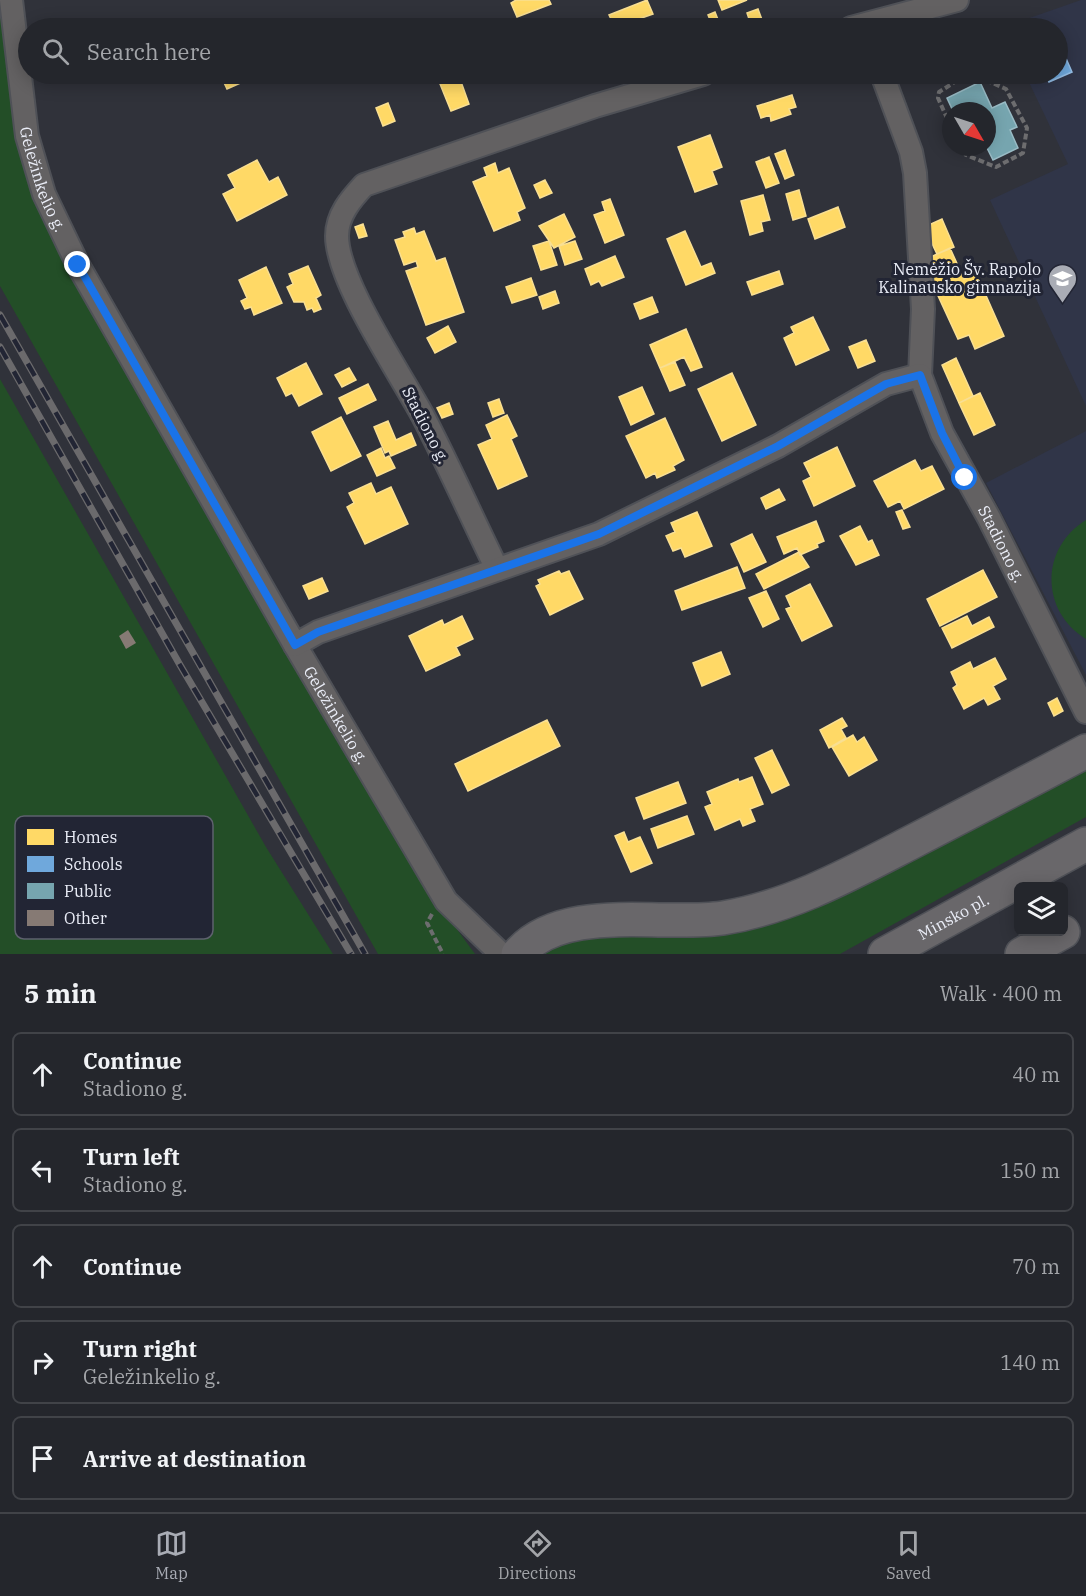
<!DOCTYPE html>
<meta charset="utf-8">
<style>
:root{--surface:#24262c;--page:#303238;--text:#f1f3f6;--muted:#a3a5a9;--line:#414348;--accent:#a9acb5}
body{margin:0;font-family:"IBM Plex Serif",serif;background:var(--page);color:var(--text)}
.controls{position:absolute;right:18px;bottom:18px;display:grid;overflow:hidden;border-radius:9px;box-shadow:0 3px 15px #0003}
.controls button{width:54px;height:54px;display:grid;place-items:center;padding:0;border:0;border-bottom:2px solid var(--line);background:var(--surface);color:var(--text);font:30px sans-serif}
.compass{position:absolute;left:942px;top:102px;width:54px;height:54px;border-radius:50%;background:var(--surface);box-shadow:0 3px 15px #0003;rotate:129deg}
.stop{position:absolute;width:18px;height:18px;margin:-14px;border:4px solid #1a73e8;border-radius:50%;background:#fff}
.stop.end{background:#1a73e8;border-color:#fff;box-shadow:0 2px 6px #0008}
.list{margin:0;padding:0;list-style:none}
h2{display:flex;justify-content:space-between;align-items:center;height:78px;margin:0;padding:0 24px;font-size:26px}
h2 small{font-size:20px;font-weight:400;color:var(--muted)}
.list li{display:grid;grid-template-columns:39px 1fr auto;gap:18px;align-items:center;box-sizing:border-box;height:84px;margin:0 12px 12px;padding:0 12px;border:2px solid var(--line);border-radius:9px}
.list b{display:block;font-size:22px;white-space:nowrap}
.list p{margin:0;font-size:20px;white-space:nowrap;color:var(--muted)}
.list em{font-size:20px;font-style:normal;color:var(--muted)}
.icon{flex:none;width:33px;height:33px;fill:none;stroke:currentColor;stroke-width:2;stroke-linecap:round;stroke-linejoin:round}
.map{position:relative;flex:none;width:1086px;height:954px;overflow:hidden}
.search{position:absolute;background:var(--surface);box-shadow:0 3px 15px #0003;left:18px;right:18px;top:18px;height:66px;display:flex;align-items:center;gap:15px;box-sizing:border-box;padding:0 21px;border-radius:33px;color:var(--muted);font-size:22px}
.sheet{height:558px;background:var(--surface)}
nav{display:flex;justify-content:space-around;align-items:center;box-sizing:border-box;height:84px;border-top:2px solid var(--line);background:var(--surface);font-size:16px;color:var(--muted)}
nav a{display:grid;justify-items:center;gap:3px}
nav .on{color:var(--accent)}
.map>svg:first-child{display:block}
</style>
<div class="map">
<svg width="1086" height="954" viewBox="0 0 1086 954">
<rect width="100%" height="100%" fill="#30323a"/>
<path fill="#303548" d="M1081,0H1086V406L990,200L1068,164L1025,74H1058V28L1004,27Z
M1086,431V675L986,483Z"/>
<path fill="#234e27" d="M0,0H3L28,159L432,895L475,954H378L0,286Z
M0,379L266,847L333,954H0Z
M1086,520V639C1040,611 1040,548 1086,520Z
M1086,763V817L840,954H537L576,937L721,930Z"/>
<path fill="#ffd966" stroke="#f9df92" stroke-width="1.5" d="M549,0L551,4L517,17L511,3L516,0Z
M647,0L653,14L636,20L638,24L628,28H615L609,15Z
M718,0H747L722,10Z
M758,9L765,28H752L747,13Z
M715,12L719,22L723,28H711L712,25L708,15Z
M220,74H261L227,89Z
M459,76L469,104L451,111L440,84Z
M792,95L796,107L789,109L791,114L771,121L770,115L761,118L757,106Z
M388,103L395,121L383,126L376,108Z
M710,135L722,167L712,171L717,184L695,192L678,147Z
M785,150L794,175L785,179L775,154Z
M769,157L779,183L766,188L756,162Z
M257,160L269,182L278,177L287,195L237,221L223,194L235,188L228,175Z
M495,163L498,173L509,168L525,208L517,212L520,220L494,231L473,182L487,176L484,168Z
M545,180L552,193L540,198L534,185Z
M799,190L806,216L793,220L786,194Z
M763,195L770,220L761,222L763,231L750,235L741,201Z
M610,199L624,235L605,243L594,215L605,211L602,202Z
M838,207L845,227L815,239L808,219Z
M564,214L575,237L554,248L539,226Z
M942,219L954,247L937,254L924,227Z
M363,224L367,236L359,238L355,227Z
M414,228L416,234L424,231L436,261L445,258L464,312L426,325L406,271L418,267L416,261L404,265L395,240L405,237L403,232Z
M685,231L701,267L711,263L715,273L686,285L667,239Z
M549,241L557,265L541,270L533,246Z
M575,241L582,259L565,265L559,246Z
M950,248L964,279L976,273L1004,336L975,349L969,335L958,339L922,261Z
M615,256L624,277L602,286L599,281L591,285L585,269Z
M308,266L321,295L316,298L321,309L314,312L312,308L307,310L304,302H294L287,287L293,284L289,274Z
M266,267L282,303L254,315L251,307L245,309L241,301L247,298L239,280Z
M779,271L783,284L752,295L747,282Z
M531,278L537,295L512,303L506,287Z
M555,291L559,303L543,309L539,297Z
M652,297L658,312L640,319L634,304Z
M813,317L829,350L796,365L784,338L794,333L791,327Z
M448,326L456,342L435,353L427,338Z
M686,329L702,367L691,371L684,357L660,368L650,345Z
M866,340L875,361L858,368L849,347Z
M956,358L973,396L959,403L942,365Z
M675,362L685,385L670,391L660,368Z
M306,363L322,394L299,406L292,393L286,396L277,378Z
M349,368L356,380L342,387L335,375Z
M732,373L756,425L722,441L698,389Z
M368,384L376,400L347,414L339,398Z
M642,387L654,414L631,425L619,397Z
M980,393L995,425L974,435L959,403Z
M499,399L504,413L493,417L488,403Z
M449,403L453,414L442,418L437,408Z
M507,415L517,436L511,439L527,476L498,489L478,445L492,439L486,425Z
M341,417L361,456L331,471L312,432Z
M665,418L684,460L673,466L675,470L657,478L655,473L646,478L626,436Z
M388,421L396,440L411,433L416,445L391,456L389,451L385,453L374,427Z
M837,447L855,486L814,506L803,481L811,477L804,463Z
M381,448L385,458L389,456L395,468L377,476L367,455Z
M915,460L921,471L932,466L944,489L904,509L900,501L888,507L874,481Z
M371,483L376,494L391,487L408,524L365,544L347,507L354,503L349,493Z
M779,489L785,500L766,509L761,498Z
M902,510L910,527L903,529L896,512Z
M697,512L712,546L685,557L681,548L673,551L666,536L675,532L671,523Z
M816,521L824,541L817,544L818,547L800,555L797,548L784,554L777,537Z
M860,526L868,542L872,540L879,555L856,565L840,536Z
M752,534L766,562L744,572L731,544Z
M799,552L809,567L764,589L756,574Z
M737,567L745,588L682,610L675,591Z
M983,570L997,597L940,626L927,599Z
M559,571L561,574L569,571L583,599L550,615L536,586L540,584L538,580Z
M322,578L328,591L309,599L303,586Z
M810,584L832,626L802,641L786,609L791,607L786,596Z
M766,591L779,619L763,627L749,598Z
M462,616L473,639L456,647L460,655L426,671L409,636L442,620L444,625Z
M967,616L972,626L989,617L994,627L952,648L942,628Z
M721,652L730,674L702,686L693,663Z
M995,658L1006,679L993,686L1000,699L988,705L984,698L964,709L953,688L957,685L951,672L970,662L973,669Z
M1057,698L1063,711L1054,716L1048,703Z
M842,718L847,726L841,729L846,738L829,748L820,730Z
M547,720L560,746L468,791L455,764Z
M853,735L857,742L864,737L877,760L849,776L832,747Z
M772,750L789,785L772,793L755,758Z
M752,777L763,804L750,809L755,821L743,826L740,819L715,830L705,807L712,804L707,792L738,779L739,782Z
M678,782L686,803L644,819L636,798Z
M687,816L694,834L658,848L651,829Z
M624,832L628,842L640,837L652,863L631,872L615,836Z"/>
<path fill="#6fa8dc" stroke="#94bde4" stroke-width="1.5" d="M1058,40L1072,72L1049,82L1045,74H1058Z"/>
<path fill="#76a5af" stroke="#99bbc5" stroke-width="1.5" d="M980,82L992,108L1005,102L1017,127L1010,130L1018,148L993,160L987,148L971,149L970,147H987V111H953L947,98Z"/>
<path fill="#867a74" d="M128,630L136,643L126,649L119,636Z"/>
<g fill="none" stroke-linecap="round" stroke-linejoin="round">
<defs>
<g id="street">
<path id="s1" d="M11,0L27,136L44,194L78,265L295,645L446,901L501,954"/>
<path d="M851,28L957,0"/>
<path id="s2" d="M882,74L911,152L915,173L923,309L920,375L942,433L989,518L1086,712"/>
<path d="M497,569C472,518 449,466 423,416C400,373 337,281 337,236C337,215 351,199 364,185L595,106L703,74"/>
<path d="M295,645L318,632L599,534L778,446L886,384L920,375"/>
</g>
<g id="highway">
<path d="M518,954C563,902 661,927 723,918C791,907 852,873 912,842C970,812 1028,782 1086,751"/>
<path id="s3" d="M885,954L1086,844"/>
<path d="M1022,954L1063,932"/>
</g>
</defs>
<use href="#street" stroke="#4f5157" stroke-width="26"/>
<use href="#highway" stroke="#4f5157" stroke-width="36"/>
<path stroke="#6d6d6f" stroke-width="4" stroke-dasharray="6 3" stroke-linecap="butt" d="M951,127L938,98L939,92L958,80L974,75L1006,89L1027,128L1023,153L996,167L966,155L960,147
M432,914L427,923L443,954"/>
<use href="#street" stroke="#636162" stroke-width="22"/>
<use href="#highway" stroke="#69676a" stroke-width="33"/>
<defs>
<path id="rail" d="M0,315L365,954
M0,347L180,665L351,954"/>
</defs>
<use href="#rail" stroke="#6b6a6c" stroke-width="7"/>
<use href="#rail" stroke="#222534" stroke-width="4.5" stroke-dasharray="14" stroke-linecap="butt"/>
</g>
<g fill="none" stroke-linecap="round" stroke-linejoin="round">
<path stroke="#1a73e8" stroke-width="8" d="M78,265L295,645L318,632L599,534L778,446L886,384L920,375L942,433L965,478"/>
</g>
<defs>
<symbol id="school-pin" viewBox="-11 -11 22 30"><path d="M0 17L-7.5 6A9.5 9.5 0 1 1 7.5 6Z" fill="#a9acb5" stroke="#222534"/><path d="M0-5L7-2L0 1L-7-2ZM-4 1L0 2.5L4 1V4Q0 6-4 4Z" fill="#fff"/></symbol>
</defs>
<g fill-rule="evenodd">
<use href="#school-pin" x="1046" y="262" width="33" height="45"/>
</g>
<g text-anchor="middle" stroke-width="6" stroke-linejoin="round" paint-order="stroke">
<g font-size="16" fill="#eaedf7" stroke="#222534">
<text dy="6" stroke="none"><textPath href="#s1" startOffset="183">Geležinkelio g.</textPath></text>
<text transform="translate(426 425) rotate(63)" y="6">Stadiono g.</text>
<text dy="6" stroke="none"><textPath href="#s2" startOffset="495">Stadiono g.</textPath></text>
<text dy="6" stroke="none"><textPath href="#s1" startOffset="795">Geležinkelio g.</textPath></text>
<text dy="6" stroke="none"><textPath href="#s3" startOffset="78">Minsko pl.</textPath></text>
</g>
<g font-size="16" fill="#eaedf7" stroke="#222534" text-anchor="end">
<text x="1041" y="275">Nemėžio Šv. Rapolo<tspan x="1041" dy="18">Kalinausko gimnazija</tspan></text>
</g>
</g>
<rect x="15" y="816" width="198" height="123" rx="9" fill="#222534" stroke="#5e616e" stroke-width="1.5"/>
<rect x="27" y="829" width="27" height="16" fill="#ffd966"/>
<rect x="27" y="856" width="27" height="16" fill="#6fa8dc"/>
<rect x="27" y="883" width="27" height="16" fill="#76a5af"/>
<rect x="27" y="910" width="27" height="16" fill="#867a74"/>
<g font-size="16" fill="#eaedf7">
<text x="64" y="843">Homes</text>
<text x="64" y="870">Schools</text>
<text x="64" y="897">Public</text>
<text x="64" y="924">Other</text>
</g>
</svg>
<div class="controls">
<button><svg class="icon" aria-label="layers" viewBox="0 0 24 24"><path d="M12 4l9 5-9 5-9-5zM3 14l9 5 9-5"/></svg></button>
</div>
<svg class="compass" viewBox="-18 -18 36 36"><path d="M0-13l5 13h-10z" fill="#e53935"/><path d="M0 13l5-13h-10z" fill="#a3a5a9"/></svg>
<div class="stop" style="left:965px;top:478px"></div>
<div class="stop end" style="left:78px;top:265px"></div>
<div class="search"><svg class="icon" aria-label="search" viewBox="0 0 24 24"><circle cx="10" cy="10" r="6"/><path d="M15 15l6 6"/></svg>Search here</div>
</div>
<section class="sheet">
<h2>5 min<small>Walk · 400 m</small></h2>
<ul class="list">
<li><svg class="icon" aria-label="ahead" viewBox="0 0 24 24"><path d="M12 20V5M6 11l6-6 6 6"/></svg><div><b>Continue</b><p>Stadiono g.</p></div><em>40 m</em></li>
<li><svg class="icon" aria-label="left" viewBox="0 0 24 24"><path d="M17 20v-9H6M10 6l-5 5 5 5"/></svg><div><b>Turn left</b><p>Stadiono g.</p></div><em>150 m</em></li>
<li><svg class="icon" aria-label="ahead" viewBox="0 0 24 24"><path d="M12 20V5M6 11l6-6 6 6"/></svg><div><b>Continue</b></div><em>70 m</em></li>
<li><svg class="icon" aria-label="right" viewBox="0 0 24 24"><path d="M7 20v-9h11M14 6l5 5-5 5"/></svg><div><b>Turn right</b><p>Geležinkelio g.</p></div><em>140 m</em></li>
<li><svg class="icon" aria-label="arrive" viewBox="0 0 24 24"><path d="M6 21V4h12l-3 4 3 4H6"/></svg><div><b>Arrive at destination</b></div></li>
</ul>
</section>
<nav>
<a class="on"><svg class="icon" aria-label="map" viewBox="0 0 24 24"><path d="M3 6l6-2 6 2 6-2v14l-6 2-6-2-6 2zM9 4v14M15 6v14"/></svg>Map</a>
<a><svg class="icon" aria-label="directions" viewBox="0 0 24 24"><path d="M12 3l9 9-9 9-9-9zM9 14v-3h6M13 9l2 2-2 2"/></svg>Directions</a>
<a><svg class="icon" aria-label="saved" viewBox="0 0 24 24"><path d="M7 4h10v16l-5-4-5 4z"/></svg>Saved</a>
</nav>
